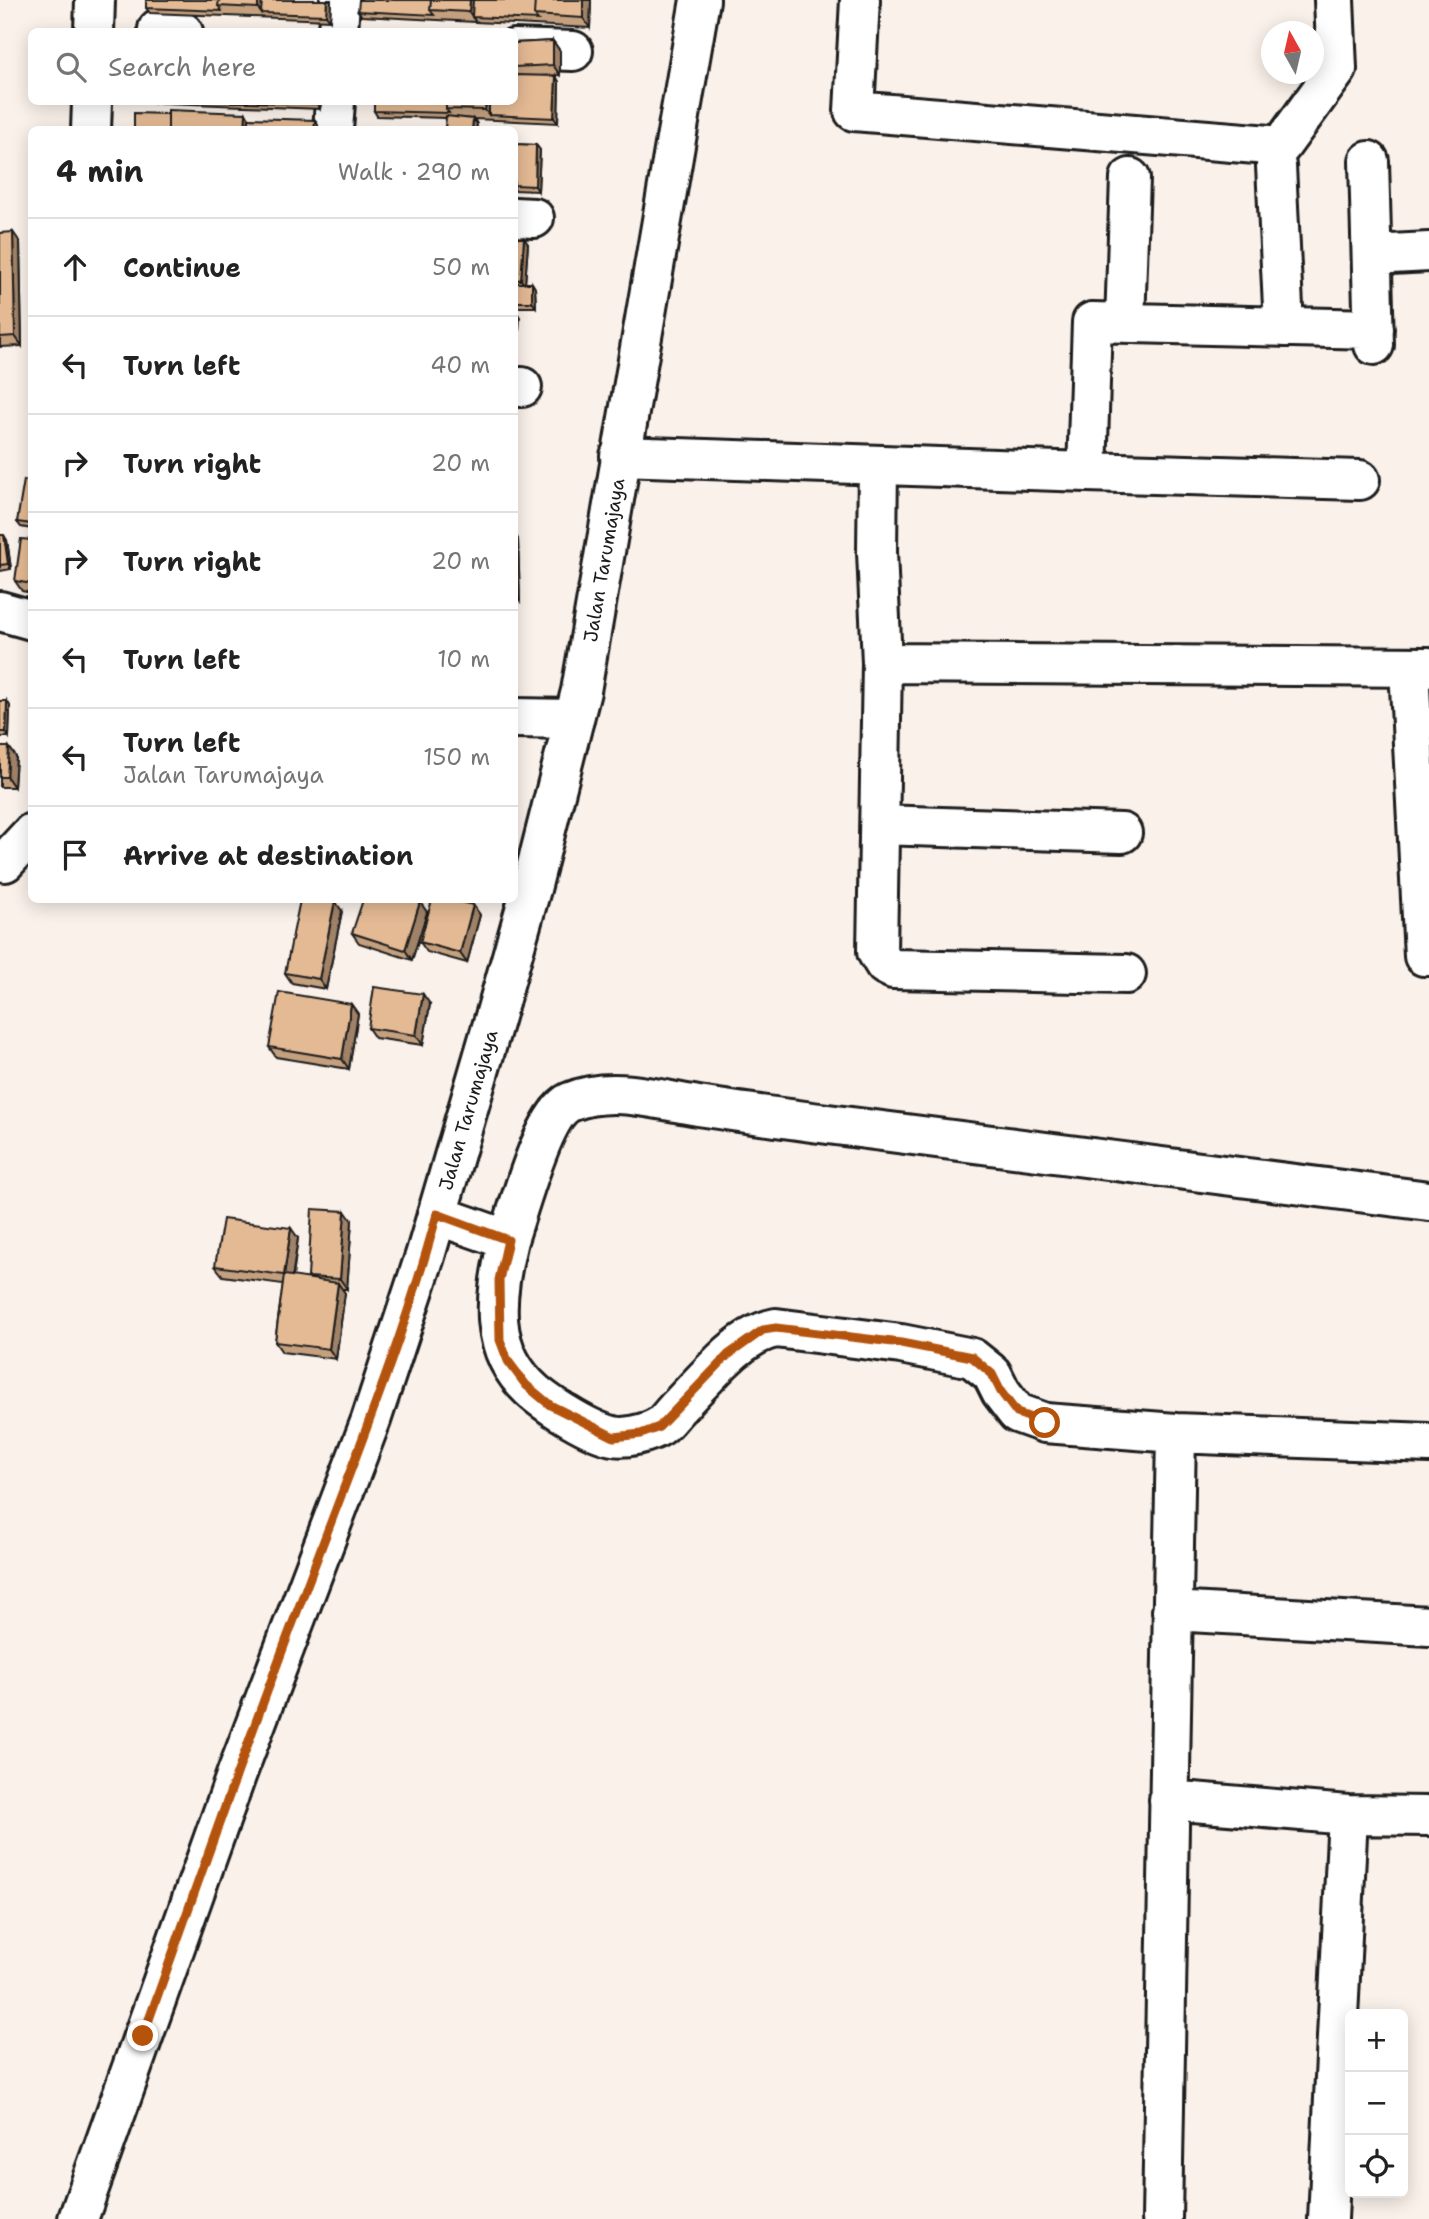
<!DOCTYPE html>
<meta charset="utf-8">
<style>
:root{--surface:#fff;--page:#f6f6f6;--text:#222;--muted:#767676;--line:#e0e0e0}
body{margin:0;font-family:"Shantell Sans",sans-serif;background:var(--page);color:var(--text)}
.controls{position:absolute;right:21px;bottom:21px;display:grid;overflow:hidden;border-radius:10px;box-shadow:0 4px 18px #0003}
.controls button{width:63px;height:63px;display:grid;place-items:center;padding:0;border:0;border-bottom:2px solid var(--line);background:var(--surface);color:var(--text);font:35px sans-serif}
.compass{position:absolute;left:1261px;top:21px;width:63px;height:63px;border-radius:50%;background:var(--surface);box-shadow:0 4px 18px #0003;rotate:352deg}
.stop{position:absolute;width:21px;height:21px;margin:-16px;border:5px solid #b45309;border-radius:50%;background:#fff}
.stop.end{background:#b45309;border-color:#fff;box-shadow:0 2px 7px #0008}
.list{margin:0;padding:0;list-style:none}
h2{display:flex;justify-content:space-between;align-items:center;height:91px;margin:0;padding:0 28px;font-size:30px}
h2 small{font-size:23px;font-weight:400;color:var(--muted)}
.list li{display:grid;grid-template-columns:46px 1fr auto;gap:21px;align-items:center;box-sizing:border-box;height:98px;padding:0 28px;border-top:2px solid var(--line)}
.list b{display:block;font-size:26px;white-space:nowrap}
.list p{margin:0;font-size:23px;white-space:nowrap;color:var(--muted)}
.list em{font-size:23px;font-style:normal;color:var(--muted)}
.icon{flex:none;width:38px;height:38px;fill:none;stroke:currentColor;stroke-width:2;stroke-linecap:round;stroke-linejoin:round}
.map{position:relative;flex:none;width:1429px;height:2219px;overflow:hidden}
.search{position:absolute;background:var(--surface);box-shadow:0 4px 18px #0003;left:28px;top:28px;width:490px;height:77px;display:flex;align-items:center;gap:18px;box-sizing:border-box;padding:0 24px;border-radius:10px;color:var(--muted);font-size:26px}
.panel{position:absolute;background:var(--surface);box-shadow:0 4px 18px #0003;left:28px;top:126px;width:490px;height:777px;border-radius:10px}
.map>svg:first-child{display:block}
</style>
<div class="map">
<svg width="1429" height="2219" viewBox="0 0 1429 2219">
<rect width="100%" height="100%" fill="#faf1ea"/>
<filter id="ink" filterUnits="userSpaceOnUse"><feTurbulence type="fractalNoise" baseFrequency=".0143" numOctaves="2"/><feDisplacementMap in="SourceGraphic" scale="14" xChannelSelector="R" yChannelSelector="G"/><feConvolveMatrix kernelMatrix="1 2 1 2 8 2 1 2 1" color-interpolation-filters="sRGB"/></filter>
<g filter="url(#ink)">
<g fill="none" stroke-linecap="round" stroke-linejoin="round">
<defs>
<path id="minor" d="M860,0L854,111L1281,146L1337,69L1334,0
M158,29L183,32
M94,32L95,0
M338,32L340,0
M514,49L573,51
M91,130L92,102
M333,130L335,102
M1369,161L1374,345
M1276,166L1284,327
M514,217L534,218
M1372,255L1429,252
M1125,323L1130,178
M514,387H522
M620,456L1087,472L1092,322L1374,329
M878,465L877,552L882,663L877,952L885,965L893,969L1126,974
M1087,472L1360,480
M0,611L32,620
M882,663L1429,667
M1409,667L1424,956H1429
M514,718L574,719
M880,825L1122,833
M5,862L32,833
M437,1215L508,1240C495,1296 486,1351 535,1393C552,1407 591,1432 613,1436C625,1439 649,1433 660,1426C666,1422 672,1413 678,1407C693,1391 707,1376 722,1361C737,1346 755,1332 776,1328L901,1344L972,1358L992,1374L1001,1392L1017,1413L1045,1423L1176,1433L1429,1443
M508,1240C518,1211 543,1114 570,1102C612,1084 662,1101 705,1107C743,1113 782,1118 820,1123C1023,1150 1226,1175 1429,1201
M1172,1611L1429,1626
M1169,1800L1348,1815L1429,1816
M1162,2219L1176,1433
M1328,2219L1348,1815"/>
<g id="tertiary">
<path id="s1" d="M78,2219L237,1773L371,1420L425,1256L494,1020L531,889L581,691L700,0"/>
</g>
</defs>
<use href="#minor" stroke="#1c1c1c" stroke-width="44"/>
<use href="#tertiary" stroke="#1c1c1c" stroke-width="44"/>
<use href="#minor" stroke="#fff" stroke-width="38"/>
<use href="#tertiary" stroke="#fff" stroke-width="38"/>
</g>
<path fill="#c4a07f" stroke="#1c1c1c" stroke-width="2" d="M146,0H331L330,20L150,13L146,8Z
M591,0L590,28L362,16L358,11Z
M553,41L560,51V75L541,76H556L559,82L558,123L474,119L477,124L476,130H445L446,118L377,116L374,111L514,102V43Z
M140,102H321L320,109Z
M514,144L536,145L540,150L538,191L514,190Z
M0,233L20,242L22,346L0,347Z
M514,238L528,244L525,283H532L535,288L536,307H514Z
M32,482V529L21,527L17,522Z
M514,533L518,539L520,601H514Z
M0,535L7,540L11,569L0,571Z
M32,540V593L22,591L15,581Z
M0,701H7L10,706L9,737H0Z
M0,747H9L16,757L14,787H0Z
M473,905L480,915L467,963L427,952L420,942Z
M342,911L326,989L292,983L285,973Z
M427,912L412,960L359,943L352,933Z
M351,1004L358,1014L349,1069L276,1057L269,1047Z
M430,1004L423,1045L375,1038L368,1028Z
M352,1221L347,1289H342L345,1293L336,1359L282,1352L275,1342L283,1284L223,1276L215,1266L298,1238L293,1277L309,1279L308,1277Z"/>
<path fill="#a08268" stroke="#1c1c1c" stroke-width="2" d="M258,0H265L261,13L258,8Z
M327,0H331L330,20L326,15Z
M470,0H477L472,17L476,22L469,12Z
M583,0H591L590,28L583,18Z
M553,41L560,51V75L553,65Z
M556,76L559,82L558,123L554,118Z
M317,102H321L320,109L317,104Z
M486,102H493L489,115L485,110Z
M246,113L253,123V130H245Z
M473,119L477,124L476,130H472Z
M315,120L318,125V130H314Z
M536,145L540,150L538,191L535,186Z
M13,232L20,242L22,346L15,336Z
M524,238L528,244L525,285L521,280Z
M532,283L535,288L536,307L532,302Z
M516,311L520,317L517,358L514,355Z
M514,533L518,539L520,601L514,593Z
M4,535L7,540L11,569L8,564Z
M7,701L10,706L9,737L6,732Z
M9,747L16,757L14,787L7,777Z
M335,901L342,911L326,989L319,979Z
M420,902L427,912L412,960L405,950Z
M473,905L480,915L467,963L460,953Z
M423,994L430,1004L423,1045L416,1035Z
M351,1004L358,1014L349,1069L342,1059Z
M345,1211L352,1221L347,1289L340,1279Z
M291,1228L298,1238L291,1285L284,1275Z
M338,1283L345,1293L336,1359L329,1349Z"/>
<path fill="#e4ba94" stroke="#1c1c1c" stroke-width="2" d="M146,0H219L218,6L222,11L146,8Z
M219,0H258V8L218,6Z
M262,0H327L326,15L261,13Z
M359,0H431L430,10L434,15L358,11Z
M431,0H470L469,12L430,10Z
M473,0H535L534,15L538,20L472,17Z
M535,0H583V18L534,15Z
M553,41V65L514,67V43Z
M514,75L556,76L554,118L489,115V102H514Z
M251,102H317V104Z
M374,102H446V109L449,113L374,111Z
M446,102H486L485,110L446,109Z
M168,110L246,113L245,130H168Z
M134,113L168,114V130H134Z
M446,116L473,119L472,130H445Z
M249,118L315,120L314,130H249Z
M514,144L536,145L535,186L514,185Z
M13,232L15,336L0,337V233Z
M514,238H524L521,280L514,279Z
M514,283H532V302H514Z
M514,311H516L514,336Z
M24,480L32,482V524L17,522Z
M0,535H4L8,564L0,565Z
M21,539L32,540V584L15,581Z
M0,701H7L6,732H0Z
M0,747H9L7,777H0Z
M300,900H326L335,901L319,979L285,973Z
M363,900H412L420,902L405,950L352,933Z
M432,900H452L473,905L460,953L420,942Z
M374,987L423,994L416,1035L368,1028Z
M279,992L351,1004L342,1059L269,1047Z
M312,1209L345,1211L340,1279L308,1277Z
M223,1219L291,1228L284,1275L338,1283L329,1349L275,1342L284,1275L215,1266Z"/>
</g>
<g fill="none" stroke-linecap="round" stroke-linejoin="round" filter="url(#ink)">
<path stroke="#b45309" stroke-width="9" d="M143,2036C195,1892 245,1747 300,1604C348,1475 401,1348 437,1214L508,1240L499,1280L500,1340L508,1361L526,1385L550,1405L614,1437L641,1434L659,1427L728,1355L763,1330L776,1328L901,1343L972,1357L992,1374L1001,1392L1017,1413L1045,1423"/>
</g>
<g text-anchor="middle" stroke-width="6" stroke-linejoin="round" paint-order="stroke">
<g font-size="19" fill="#1c1c1c" stroke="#fff">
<text dy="7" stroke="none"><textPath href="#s1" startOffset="1743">Jalan Tarumajaya</textPath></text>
<text dy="7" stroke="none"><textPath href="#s1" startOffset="1176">Jalan Tarumajaya</textPath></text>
</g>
</g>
</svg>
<div class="controls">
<button>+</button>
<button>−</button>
<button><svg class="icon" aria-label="locate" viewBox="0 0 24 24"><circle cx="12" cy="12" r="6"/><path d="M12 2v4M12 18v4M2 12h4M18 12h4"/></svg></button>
</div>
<svg class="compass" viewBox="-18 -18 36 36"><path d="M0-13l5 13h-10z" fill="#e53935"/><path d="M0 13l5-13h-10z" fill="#767676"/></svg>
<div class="stop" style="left:1045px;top:1423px"></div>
<div class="stop end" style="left:143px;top:2036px"></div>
<div class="search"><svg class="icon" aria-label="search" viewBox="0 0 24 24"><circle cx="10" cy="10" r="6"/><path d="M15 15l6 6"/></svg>Search here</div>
<section class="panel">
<h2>4 min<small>Walk · 290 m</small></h2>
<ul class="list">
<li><svg class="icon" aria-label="ahead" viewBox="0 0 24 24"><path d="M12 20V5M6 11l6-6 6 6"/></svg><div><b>Continue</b></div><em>50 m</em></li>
<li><svg class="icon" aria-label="left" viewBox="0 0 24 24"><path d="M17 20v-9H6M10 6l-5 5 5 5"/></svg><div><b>Turn left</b></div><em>40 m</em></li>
<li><svg class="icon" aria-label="right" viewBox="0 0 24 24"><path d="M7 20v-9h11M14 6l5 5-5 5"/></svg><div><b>Turn right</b></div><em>20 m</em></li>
<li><svg class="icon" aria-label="right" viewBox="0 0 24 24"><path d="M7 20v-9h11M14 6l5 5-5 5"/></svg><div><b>Turn right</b></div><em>20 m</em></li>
<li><svg class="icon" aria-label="left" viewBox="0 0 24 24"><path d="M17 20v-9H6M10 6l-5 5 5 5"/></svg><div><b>Turn left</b></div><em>10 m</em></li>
<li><svg class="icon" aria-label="left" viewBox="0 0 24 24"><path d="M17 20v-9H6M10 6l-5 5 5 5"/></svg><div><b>Turn left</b><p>Jalan Tarumajaya</p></div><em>150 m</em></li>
<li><svg class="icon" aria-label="arrive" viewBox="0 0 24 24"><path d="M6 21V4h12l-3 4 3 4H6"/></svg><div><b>Arrive at destination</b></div></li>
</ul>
</section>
</div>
